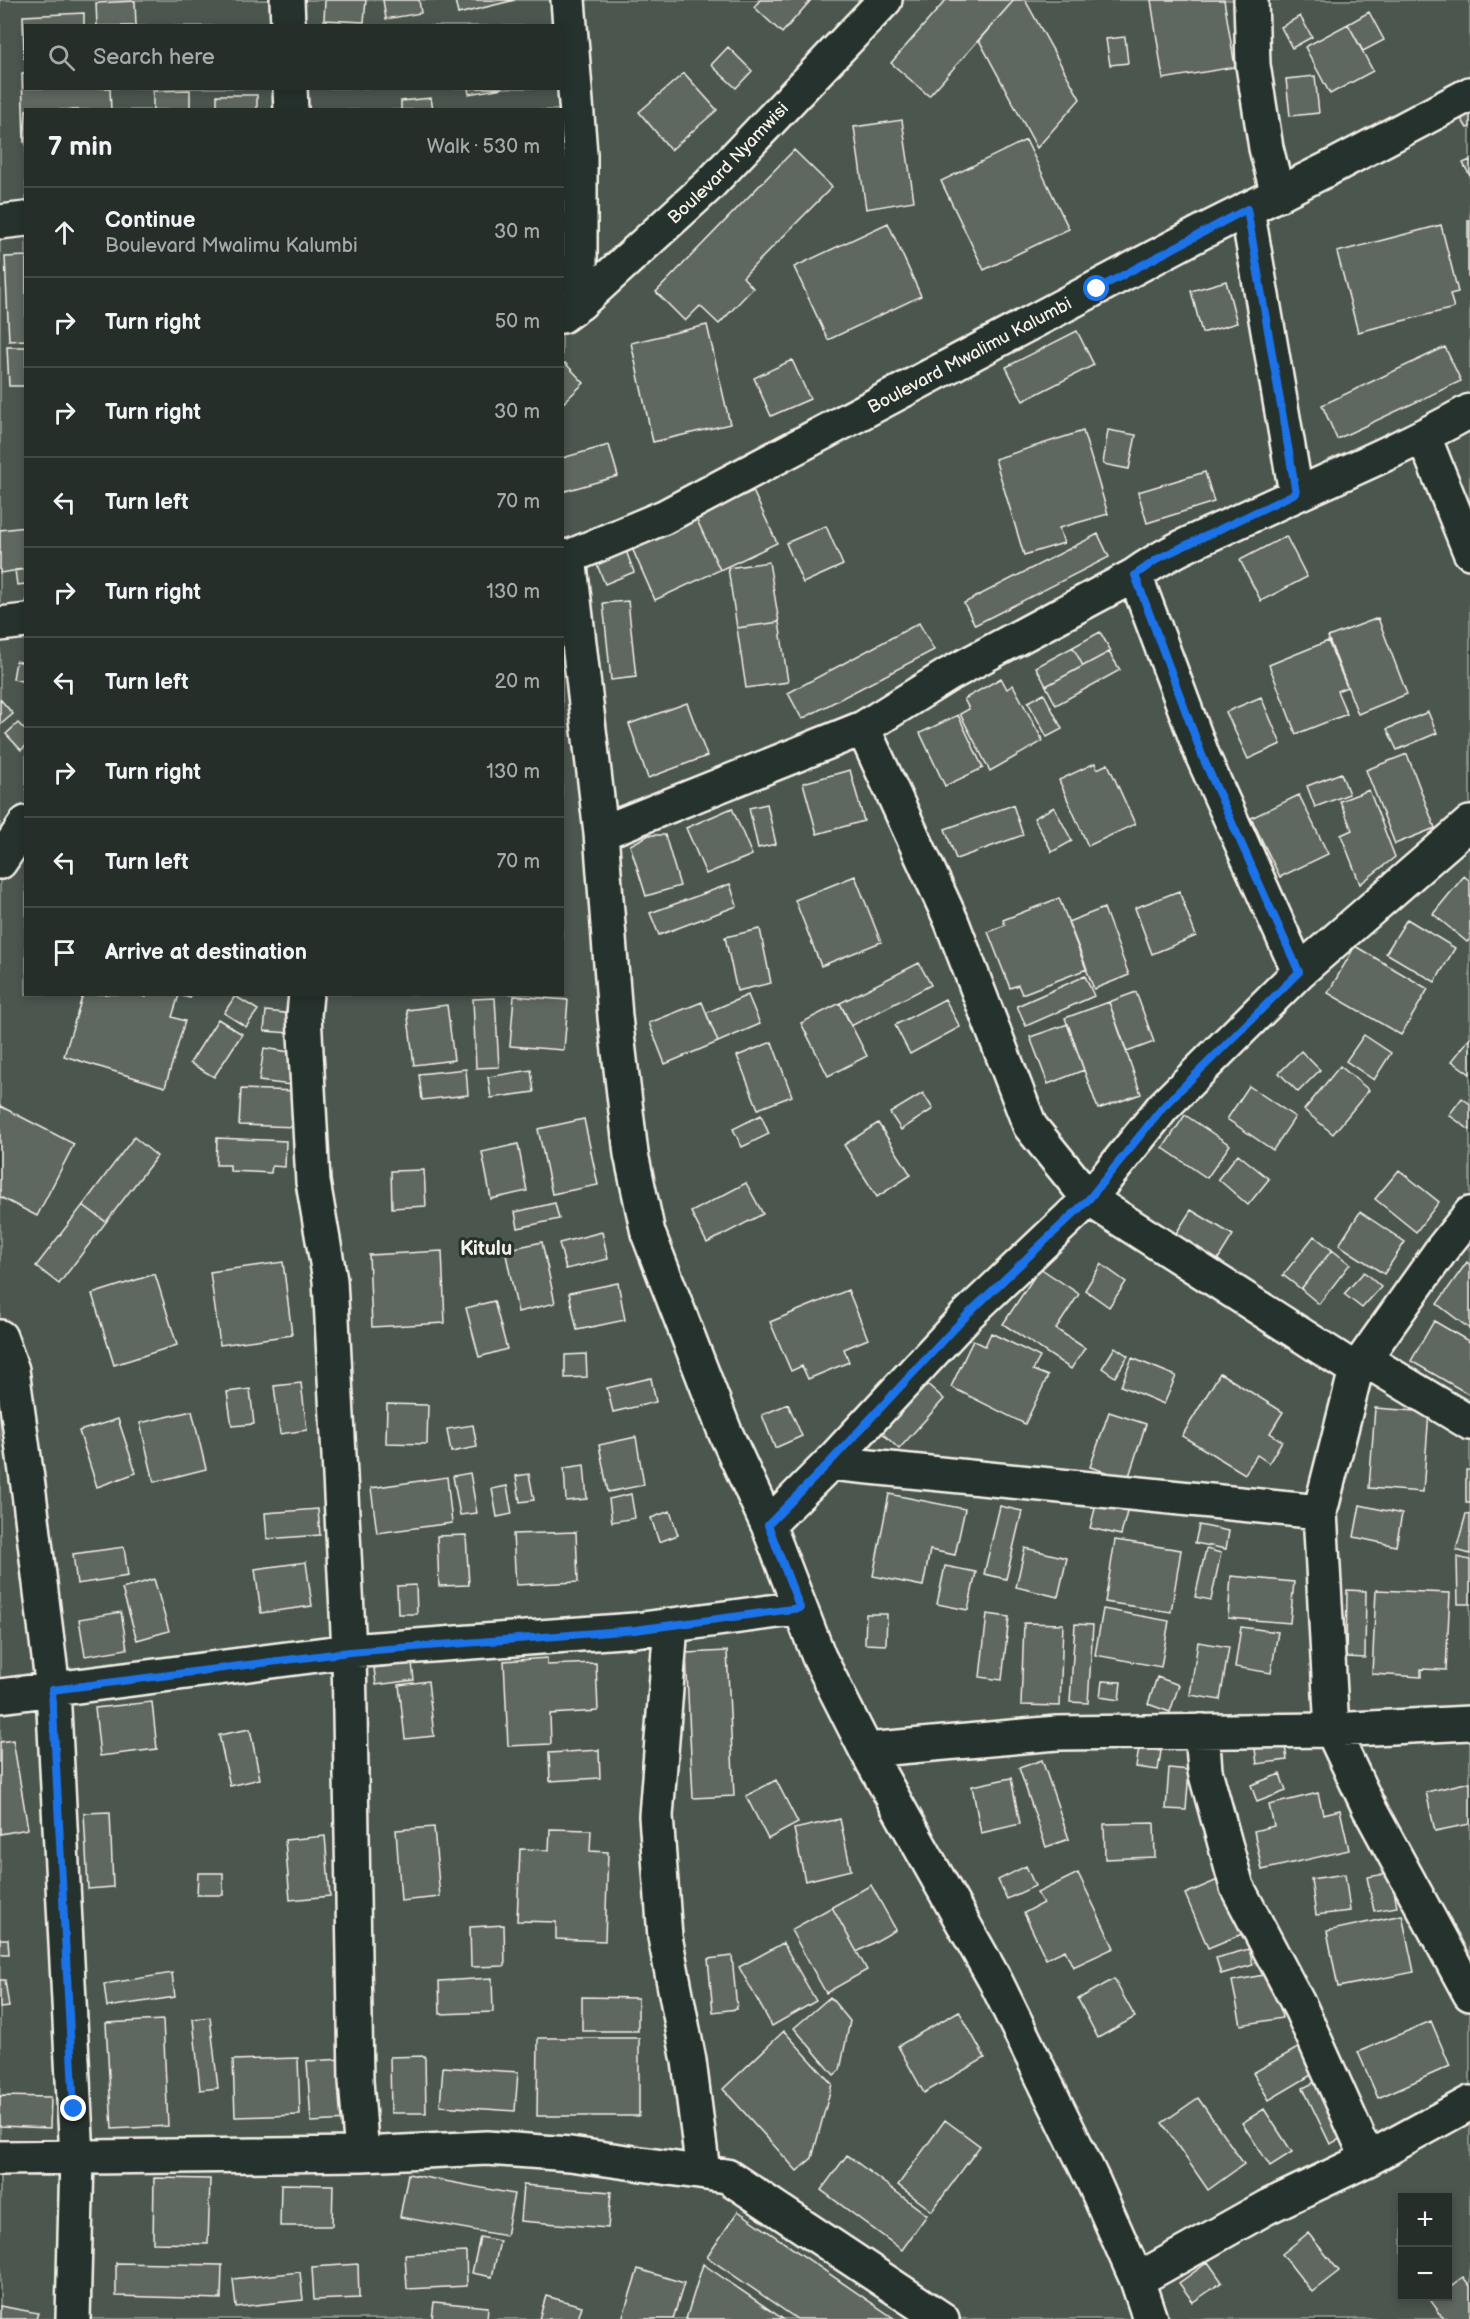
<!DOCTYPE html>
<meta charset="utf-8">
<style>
:root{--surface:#262e2a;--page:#323a36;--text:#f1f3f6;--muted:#a4a8a8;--line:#424a47}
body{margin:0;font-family:"Balsamiq Sans",sans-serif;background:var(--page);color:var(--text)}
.controls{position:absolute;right:18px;bottom:18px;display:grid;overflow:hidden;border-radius:0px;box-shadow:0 3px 9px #0003}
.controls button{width:54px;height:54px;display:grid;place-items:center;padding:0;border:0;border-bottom:2px solid var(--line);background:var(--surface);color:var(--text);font:30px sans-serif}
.stop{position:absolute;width:18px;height:18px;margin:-14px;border:4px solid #1a73e8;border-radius:50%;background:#fff}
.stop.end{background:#1a73e8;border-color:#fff;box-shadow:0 2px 6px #0008}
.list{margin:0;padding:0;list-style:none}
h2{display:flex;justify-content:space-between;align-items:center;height:78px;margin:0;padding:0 24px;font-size:26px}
h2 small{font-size:20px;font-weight:400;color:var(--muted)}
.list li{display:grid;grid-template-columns:39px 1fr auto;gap:18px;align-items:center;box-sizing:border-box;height:90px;padding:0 24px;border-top:2px solid var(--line)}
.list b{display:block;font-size:22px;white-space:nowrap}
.list p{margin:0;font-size:20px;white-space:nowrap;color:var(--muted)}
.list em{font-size:20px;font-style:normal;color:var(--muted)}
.icon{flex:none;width:33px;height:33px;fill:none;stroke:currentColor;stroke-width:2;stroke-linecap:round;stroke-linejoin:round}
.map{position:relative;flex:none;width:1470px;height:2319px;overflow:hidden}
.search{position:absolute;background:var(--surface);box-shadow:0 3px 9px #0003;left:24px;top:24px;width:540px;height:66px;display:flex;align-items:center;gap:15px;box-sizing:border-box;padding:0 21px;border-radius:0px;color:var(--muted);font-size:22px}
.panel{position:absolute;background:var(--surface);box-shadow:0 3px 9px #0003;left:24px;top:108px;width:540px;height:888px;border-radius:0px}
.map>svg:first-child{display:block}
</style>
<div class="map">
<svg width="1470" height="2319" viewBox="0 0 1470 2319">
<rect width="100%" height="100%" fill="#323e38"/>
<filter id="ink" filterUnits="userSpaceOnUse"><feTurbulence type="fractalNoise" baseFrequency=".0167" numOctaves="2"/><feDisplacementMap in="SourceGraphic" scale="12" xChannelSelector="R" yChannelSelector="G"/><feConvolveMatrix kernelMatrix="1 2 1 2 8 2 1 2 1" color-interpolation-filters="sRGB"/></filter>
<g filter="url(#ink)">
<path fill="#4c564f" stroke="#a0a49c" stroke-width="1.5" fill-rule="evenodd" d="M0,0H1470V2319H0ZM26,26H562V88H26ZM26,110H562V994H26ZM1402,2198H1448V2296H1402Z"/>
<path fill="#5f6861" stroke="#f4f1e8" stroke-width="1.5" d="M325,0H366L364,22L324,20Z
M383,0H419L421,13L386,19Z
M455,0H515L458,14Z
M760,0H811L782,33L754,7Z
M946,0H1014L929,96L891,63Z
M1014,0H1025L1080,99L1037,148L979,40Z
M1151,0H1224L1235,67L1163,79Z
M135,1L136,26H97L96,3Z
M1369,12L1384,40L1363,51L1348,24Z
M84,13V26H26L24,59L23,16Z
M1300,16L1312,37L1292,48L1281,27Z
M1348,24L1373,71L1330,94L1305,47Z
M1125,37L1128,63L1110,65L1106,39Z
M728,47L752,71L736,88L711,65Z
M22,73H26V88H110L111,110H26L24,143Z
M684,73L717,110L671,150L639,112Z
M1315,76L1319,113L1290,116L1286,79Z
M468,88H503L469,94Z
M190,90V110H153V91Z
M217,95H257V110H217Z
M431,98L433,110H401V101Z
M1470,112V127L1467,128L1460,117Z
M902,120L914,201L866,209L854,127Z
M1026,140L1069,229L984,270L941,181Z
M794,150L832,187L743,277L753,288L719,324L700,306L685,321L656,292Z
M1470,160V176L1463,163Z
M1468,220H1470V276H1468Z
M888,223L921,296L828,340L794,267Z
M1441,225L1458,292L1450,294L1454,308L1358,332L1337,252Z
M26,256V340L9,341L5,257Z
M1226,281L1237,323L1202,333L1191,291Z
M707,325L730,424L653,442L631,343Z
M1077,331L1094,365L1023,401L1006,367Z
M7,347H26V386H9Z
M1445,347L1461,381L1337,439L1322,405Z
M792,360L810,399L771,416L754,378Z
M565,363L584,383L562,404V365Z
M1108,430L1136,435L1129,469L1103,464Z
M1083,431L1108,514L1059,528L1064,543L1024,555L995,459Z
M609,445L618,476L562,492V458Z
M1205,472L1214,502L1147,523L1138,492Z
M753,491L777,543L720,570L696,518Z
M696,518L720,570L655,600L632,548Z
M826,526L843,565L803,583L786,543Z
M26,527V569L0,573V530Z
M1098,534L1109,557L975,625L964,603Z
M1286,536L1307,577L1261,601L1240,560Z
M625,548L634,572L605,584L595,560Z
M769,562L779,622L737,628L728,568Z
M26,569V584L17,585L15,570Z
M628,601L636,677L611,680L603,603Z
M1378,618L1407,694L1358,714L1328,637Z
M779,622L788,682L746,688L737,628Z
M919,623L934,650L802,719L788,693Z
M1100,632L1111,651L1083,666L1073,647Z
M1328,641L1347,687L1337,691L1347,714L1296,734L1269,665Z
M1073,647L1083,666L1046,686L1036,667Z
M1109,652L1120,670L1056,705L1046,686Z
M16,661L26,663V682L13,679Z
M1001,678L1007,689L1013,685L1043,741L990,771L960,714L969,709L964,699Z
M1044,694L1062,729L1047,737L1028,702Z
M1261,697L1281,744L1248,759L1226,712Z
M0,699L13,714L0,725Z
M687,703L707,756L648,778L629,724Z
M1428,712L1437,733L1397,750L1387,729Z
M958,715L983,768L945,786L920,733Z
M18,723L26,731V746L21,750L6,734Z
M1407,754L1435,828L1395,844L1366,770Z
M1095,763L1097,769L1108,764L1135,824L1088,846L1059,780Z
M850,770L864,821L817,834L803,783Z
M1341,773L1349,794L1315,807L1307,786Z
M1369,790L1395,857L1360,884L1341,835L1352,830L1340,801Z
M1299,795L1328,854L1280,877L1251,818Z
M767,804L776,844L758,848L749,808Z
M1013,805L1023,835L956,859L945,829Z
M1054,807L1072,841L1052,852L1034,818Z
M732,808L752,855L706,874L686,828Z
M649,835H665L680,886L646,896L630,845Z
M855,876L881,942L821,966L795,900Z
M1464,876L1470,881V939L1467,942L1433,914Z
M730,884L737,906L659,935L650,913Z
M1179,891L1196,936L1152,954L1135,908Z
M1059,898L1087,969L1022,994L1018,985L1010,988L988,932L1005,925L1003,920Z
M1104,908L1129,975L1094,989L1068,922Z
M1407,919L1455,948L1435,982L1386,953Z
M760,929L771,983L737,991L725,937Z
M1355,946L1428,989L1401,1035L1328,993Z
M919,963L931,985L851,1026L840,1003Z
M1085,976L1094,996L1026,1026L1017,1006Z
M1136,992L1154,1042L1127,1052L1109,1002Z
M83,994H137L146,997L147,994H191L190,998L179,995L172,1017L185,1021L165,1087L64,1056Z
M748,995L760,1024L718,1042L706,1013Z
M235,996L258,1010L246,1027L224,1013Z
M514,996L568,1000L564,1050L510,1046Z
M495,998L499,1067L476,1068L473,999Z
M945,999L960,1027L910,1054L895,1025Z
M702,1002L718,1042L665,1064L649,1023Z
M1109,1002L1141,1094L1098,1109L1065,1018Z
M840,1003L867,1056L828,1076L801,1023Z
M447,1005L454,1060L414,1065L407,1010Z
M266,1011L293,1014L290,1033L264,1031Z
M218,1019L242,1034L214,1077L190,1063Z
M1068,1024L1084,1070L1048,1084L1030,1037Z
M1364,1035L1391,1053L1374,1080L1346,1061Z
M1470,1038V1074L1452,1061Z
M772,1042L792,1096L758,1109L737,1056Z
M264,1048L296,1053L291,1085L259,1081Z
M1301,1051L1320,1070L1298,1092L1279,1073Z
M1340,1066L1369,1090L1333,1134L1304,1110Z
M466,1069L468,1095L422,1100L419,1074Z
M531,1070L534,1092L491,1098L488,1077Z
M1249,1086L1295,1117L1273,1150L1227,1119Z
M241,1089L298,1091L297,1127L239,1125Z
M923,1093L933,1109L901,1130L890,1113Z
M1462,1098L1470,1104V1130L1449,1115Z
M0,1106L74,1144L37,1216L0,1197Z
M761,1115L769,1134L742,1147L733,1129Z
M1185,1115L1230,1145L1207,1178L1163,1148Z
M584,1119L598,1185L552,1194L538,1129Z
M878,1123L911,1175L877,1197L844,1145Z
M134,1137L157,1156L106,1222L83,1205Z
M217,1138L286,1141L285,1167L272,1166L271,1173L230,1171V1165H216Z
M518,1144L527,1191L491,1199L482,1152Z
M1238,1154L1269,1179L1248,1205L1218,1179Z
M424,1170L426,1206L392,1208L391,1171Z
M1399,1170L1439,1202L1416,1232L1375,1199Z
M746,1183L763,1214L707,1243L691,1212Z
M555,1203L559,1219L518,1228L515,1212Z
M83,1205L106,1222L59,1284L36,1266Z
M1191,1210L1233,1235L1215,1264L1173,1238Z
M1360,1212L1405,1242L1384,1274L1339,1245Z
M602,1232L608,1259L566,1269L559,1243Z
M1314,1236L1332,1250L1301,1289L1283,1275Z
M542,1242L555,1303L518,1312L505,1250Z
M1332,1250L1350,1264L1319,1304L1301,1289Z
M442,1251L445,1323L372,1327L369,1255Z
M283,1262L292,1335L220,1345L210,1272Z
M1467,1262L1470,1265V1329L1437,1304Z
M1101,1264L1126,1282L1109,1307L1085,1290Z
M1040,1268L1079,1294L1056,1329L1085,1348L1071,1369L1003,1324Z
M1364,1272L1381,1287L1362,1308L1344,1294Z
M155,1274L177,1345L114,1365L92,1294Z
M618,1283L625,1320L577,1330L569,1293Z
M848,1290L868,1339L844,1349L849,1362L808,1379L802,1366L791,1371L770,1322Z
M494,1301L507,1349L479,1357L466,1308Z
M1434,1321L1470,1342V1395L1411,1361Z
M991,1333L1040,1357L1033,1370L1048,1376L1025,1424L951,1387L973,1340L985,1346Z
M1115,1347L1128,1356L1115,1377L1102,1368Z
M586,1354L587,1377L565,1378V1355Z
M1132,1358L1176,1376L1164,1404L1121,1386Z
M1220,1373L1283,1412L1270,1433L1282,1441L1269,1463L1257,1455L1245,1474L1182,1436Z
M651,1378L656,1402L613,1412L607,1388Z
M924,1381L944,1399L899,1449L879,1430Z
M301,1383L307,1430L280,1434L274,1386Z
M250,1389L254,1424L232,1426L227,1392Z
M387,1404L428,1405L427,1444L386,1443Z
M788,1404L802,1436L775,1448L762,1415Z
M1375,1408L1429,1412L1423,1492L1369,1488Z
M192,1411L206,1469L154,1482L140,1423Z
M1109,1412L1146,1424L1128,1479L1090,1467Z
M118,1419L136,1473L97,1487L79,1431Z
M473,1425L477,1447L451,1452L447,1429Z
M636,1437L644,1485L608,1492L599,1445Z
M584,1465L587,1499L566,1501L564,1468Z
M1466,1470H1470V1503H1466Z
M470,1473L477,1513L460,1515L453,1476Z
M529,1474L534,1500L520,1502L516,1476Z
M447,1477L452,1523L377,1533L371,1488Z
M507,1486L512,1514L497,1517L492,1489Z
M631,1494L635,1518L612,1522L609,1499Z
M889,1494L965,1509L955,1555L930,1550L923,1586L873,1576Z
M1096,1505L1127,1512L1121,1535L1090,1528Z
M1360,1505L1402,1514L1396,1546L1354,1537Z
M1000,1506L1022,1511L1006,1579L984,1574Z
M318,1509L320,1535L267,1539L265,1513Z
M670,1511L678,1535L659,1542L651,1518Z
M1466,1514L1470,1515V1554L1456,1550Z
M1199,1525L1229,1531L1226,1549L1195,1543Z
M576,1532L578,1582L516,1585L513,1534Z
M466,1535L469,1585L439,1586L437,1536Z
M1115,1540L1181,1550L1171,1612L1105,1602Z
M124,1547L128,1576L77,1584L73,1554Z
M1025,1548L1067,1558L1058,1597L1016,1587Z
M1206,1549L1221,1553L1211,1600L1195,1597Z
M1457,1557L1470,1560V1604H1458Z
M306,1562L312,1606L261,1613L255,1569Z
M945,1566L976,1572L968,1610L937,1604Z
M1231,1576L1294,1582L1290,1623L1228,1618Z
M154,1579L169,1631L137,1640L122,1589Z
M416,1585L417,1614H398L397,1586Z
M1347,1590L1366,1591L1365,1658L1346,1657Z
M1376,1590L1450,1593L1446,1670L1421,1669V1677L1372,1674Z
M1103,1609L1169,1621L1161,1667L1095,1655Z
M121,1612L127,1649L85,1656L79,1619Z
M866,1614H887L886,1645L865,1644Z
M987,1614L1009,1617L1002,1680L980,1677Z
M1024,1623L1063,1624L1060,1706L1021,1705Z
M1075,1624L1093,1625L1088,1703L1070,1702Z
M1241,1627L1278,1632L1271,1673L1235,1667Z
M1198,1642L1229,1647L1220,1700L1190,1695Z
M727,1651L734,1796L693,1798L686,1653Z
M547,1658V1665L596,1663L598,1711L550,1714L551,1744L508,1746L504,1661Z
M412,1663L414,1680L376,1685L374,1668Z
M1157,1677L1179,1685L1170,1712L1148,1704Z
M428,1681L434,1736L405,1739L399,1685Z
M1102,1681L1121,1682L1119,1700L1100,1697Z
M152,1702L157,1749L100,1756L95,1708Z
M250,1729L260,1779L230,1786L219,1735Z
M13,1740L28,1829L0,1834V1742Z
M1285,1745L1287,1760L1257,1764L1255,1749Z
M1139,1748L1161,1751L1158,1770L1136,1767Z
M599,1750L600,1778L550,1781L549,1753Z
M1042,1760L1069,1839L1046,1847L1019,1768Z
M1169,1768L1189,1770L1186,1810L1166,1809Z
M1280,1774L1286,1791L1257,1802L1251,1785Z
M1011,1778L1020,1824L981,1833L972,1786Z
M776,1780L798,1823L768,1839L746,1796Z
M1470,1782V1824L1435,1831L1426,1792Z
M1318,1793L1323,1814L1340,1810L1349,1850L1262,1870L1254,1831L1274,1826L1269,1805Z
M110,1812L113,1887L88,1889L84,1813Z
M840,1819L851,1870L805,1881L794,1829Z
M1154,1823L1155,1857L1105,1859L1104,1824Z
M434,1827L440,1897L401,1901L396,1830Z
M550,1829L591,1830L590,1851L608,1852L605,1941L556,1939V1922L517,1921L520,1849L549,1850Z
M325,1836L330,1896L290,1900L285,1840Z
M1026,1866L1035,1886L1007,1899L998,1880Z
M198,1873H223V1895H197Z
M1078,1873L1114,1948L1073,1967L1065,1950L1046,1959L1024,1913L1043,1903L1037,1893Z
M1391,1873L1397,1907L1374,1911L1367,1877Z
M1345,1874L1350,1911L1316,1915L1311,1879Z
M1220,1879L1242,1934L1208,1948L1185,1894Z
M871,1885L896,1930L857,1952L832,1907Z
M832,1907L867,1970L826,1993L791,1930Z
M1402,1915L1414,1972L1338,1987L1327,1931Z
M504,1925L505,1966L471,1967L470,1927Z
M0,1939H8L9,1954H0Z
M783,1943L816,2001L772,2026L739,1967Z
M1249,1949L1253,1965L1221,1974L1216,1958Z
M732,1956L737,2009L713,2012L708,1959Z
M172,1973L175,1997L107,2007L104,1984Z
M1274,1973L1282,2018L1241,2025L1232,1981Z
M492,1978L493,2012L440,2014L439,1981Z
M1114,1979L1135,2017L1098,2038L1078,1999Z
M0,1980H5L9,2007L0,2008Z
M582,1997L638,1998V2031H582Z
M830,1997L850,2021L840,2070L834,2075L794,2028Z
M959,2011L985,2058L924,2093L898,2046Z
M210,2017L218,2088L200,2090L193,2019Z
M163,2020L168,2126L112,2129L106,2023Z
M1431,2021L1450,2066L1378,2098L1358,2052Z
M784,2031L832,2084L812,2158L797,2171L723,2089Z
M538,2038H639V2116H537Z
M1303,2045L1318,2071L1269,2100L1253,2073Z
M425,2056L426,2113H391L390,2057Z
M298,2058L300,2115L235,2117L233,2060Z
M344,2059L349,2120L311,2122L307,2061Z
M443,2067L518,2072L515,2111L440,2106Z
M1321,2079L1348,2135L1330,2144L1303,2088Z
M0,2096L51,2097L50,2128L0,2126Z
M1198,2098L1244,2164L1208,2190L1162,2123Z
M1264,2109L1292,2152L1270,2166L1242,2123Z
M945,2120L980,2146L932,2211L898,2185Z
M847,2155L927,2215L902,2250L821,2190Z
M408,2174L514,2194L506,2236L400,2217Z
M154,2178L210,2179L208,2244L153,2243Z
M281,2184L333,2185L332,2226H280Z
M523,2185L611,2192L608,2228L520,2221Z
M738,2211L895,2319H797L707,2257Z
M1308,2233L1339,2271L1312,2292L1282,2254Z
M480,2237L500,2241L492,2277L472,2273Z
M466,2252L467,2286L407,2289L405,2255Z
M1208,2262L1222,2282L1193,2302L1179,2283Z
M116,2263L222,2265L221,2299L116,2296Z
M358,2264L359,2298L314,2300L312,2267Z
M703,2264L783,2319H686Z
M638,2269L684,2283L673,2319H622Z
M300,2272L303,2300L236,2307L233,2279Z
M1463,2277L1470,2286V2319H1444L1431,2301L1437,2296H1448V2288Z
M546,2296L582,2306L578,2319H539Z
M434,2302L488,2307L487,2319H432Z
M0,2306L38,2313L36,2319H0Z"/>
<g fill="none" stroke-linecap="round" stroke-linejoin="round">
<defs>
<path id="minor" d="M287,0L288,26
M568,0L580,154V303
M1251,0L1253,65L1266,148L1278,195
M290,88L291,110
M1247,209L1296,493
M0,222L26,219
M1424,437L1470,552
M569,557L601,833L615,1017L631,1154L648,1233L725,1432L768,1525L819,1657L866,1750L996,1982L1093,2181L1137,2280L1150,2319
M1135,575L1203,757L1299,972
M863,728L951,920L1030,1126L1089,1199L1356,1370
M601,833L863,728L948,675L1135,575C1167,552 1202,538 1237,522C1315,485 1395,453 1470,411
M306,994L304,1015L313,1182L330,1280L349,1651L356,2081L362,2154
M1470,1214L1442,1249L1356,1370L1320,1512L1332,1730L1369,1808L1470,1994
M0,1337L12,1370L29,1493L53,1690L77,2157L73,2319
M1364,1359L1470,1423
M830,1463L1320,1512
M768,1525L830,1463L968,1314L1089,1199L1163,1107L1299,972L1470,823
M671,1625L656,1816L665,1937L689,2061L703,2172
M0,1696L349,1651L635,1630L800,1608
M1202,1731L1205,1771L1237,1887L1301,2009L1368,2159
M866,1750L1057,1733L1332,1730L1470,1723
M0,2158L362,2154L487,2148L570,2154L727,2176L942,2319
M1137,2280L1267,2207L1368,2159L1470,2103"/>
<g id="tertiary">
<path id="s1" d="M562,556L569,557L664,517L1204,231L1330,168L1470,94"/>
<path d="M0,624L26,621"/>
</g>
<g id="secondary">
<path id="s2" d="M562,316L580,303L708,186L885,0"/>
<path d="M0,862L26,823"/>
</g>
</defs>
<use href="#minor" stroke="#f4f1e8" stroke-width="38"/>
<use href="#tertiary" stroke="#f4f1e8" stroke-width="38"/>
<use href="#secondary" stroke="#f4f1e8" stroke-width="38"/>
<use href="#minor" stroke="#26332d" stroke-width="33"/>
<use href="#tertiary" stroke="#26332d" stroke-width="33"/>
<use href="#secondary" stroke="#26332d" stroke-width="33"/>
</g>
</g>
<g fill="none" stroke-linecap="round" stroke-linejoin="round" filter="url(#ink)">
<path stroke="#1a73e8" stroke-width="8" d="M74,2109L52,1690L349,1652L635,1630L800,1608L768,1525L830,1462L968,1314L1089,1199L1163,1107L1299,972L1203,758L1135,575L1159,558L1296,493L1247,209L1097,289"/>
</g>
<g text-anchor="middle" stroke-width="6" stroke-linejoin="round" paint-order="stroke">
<g font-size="18" fill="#f4f1e8" stroke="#26332d">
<text dy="6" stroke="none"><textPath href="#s2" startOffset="226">Boulevard Nyamwisi</textPath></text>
<text dy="6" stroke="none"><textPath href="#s1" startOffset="456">Boulevard Mwalimu Kalumbi</textPath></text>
</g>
<g font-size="20" font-weight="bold" fill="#f4f1e8" stroke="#26332d">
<text x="486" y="1255">Kitulu</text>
</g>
</g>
</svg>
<div class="controls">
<button>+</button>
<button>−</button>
</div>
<div class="stop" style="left:1097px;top:289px"></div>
<div class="stop end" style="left:74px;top:2109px"></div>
<div class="search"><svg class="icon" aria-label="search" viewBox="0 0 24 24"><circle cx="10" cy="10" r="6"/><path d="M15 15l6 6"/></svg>Search here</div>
<section class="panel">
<h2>7 min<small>Walk · 530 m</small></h2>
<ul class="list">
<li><svg class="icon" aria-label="ahead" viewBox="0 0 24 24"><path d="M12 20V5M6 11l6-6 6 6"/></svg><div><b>Continue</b><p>Boulevard Mwalimu Kalumbi</p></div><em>30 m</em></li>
<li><svg class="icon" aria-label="right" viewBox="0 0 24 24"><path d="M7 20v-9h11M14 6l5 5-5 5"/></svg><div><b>Turn right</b></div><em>50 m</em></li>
<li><svg class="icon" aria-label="right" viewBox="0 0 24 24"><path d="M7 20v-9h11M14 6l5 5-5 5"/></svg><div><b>Turn right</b></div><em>30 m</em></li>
<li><svg class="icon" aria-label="left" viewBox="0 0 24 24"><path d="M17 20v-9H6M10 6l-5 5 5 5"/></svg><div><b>Turn left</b></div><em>70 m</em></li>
<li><svg class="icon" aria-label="right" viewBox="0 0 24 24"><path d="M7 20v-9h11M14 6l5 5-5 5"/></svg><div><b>Turn right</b></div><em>130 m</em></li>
<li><svg class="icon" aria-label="left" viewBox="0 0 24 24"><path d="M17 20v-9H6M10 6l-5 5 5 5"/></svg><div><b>Turn left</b></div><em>20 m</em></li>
<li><svg class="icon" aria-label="right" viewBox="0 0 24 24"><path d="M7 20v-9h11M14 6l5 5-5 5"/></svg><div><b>Turn right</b></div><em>130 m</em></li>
<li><svg class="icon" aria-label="left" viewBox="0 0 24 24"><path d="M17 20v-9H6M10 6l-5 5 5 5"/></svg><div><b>Turn left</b></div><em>70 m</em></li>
<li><svg class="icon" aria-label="arrive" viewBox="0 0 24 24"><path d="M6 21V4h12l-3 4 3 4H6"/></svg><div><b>Arrive at destination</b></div></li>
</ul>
</section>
</div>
